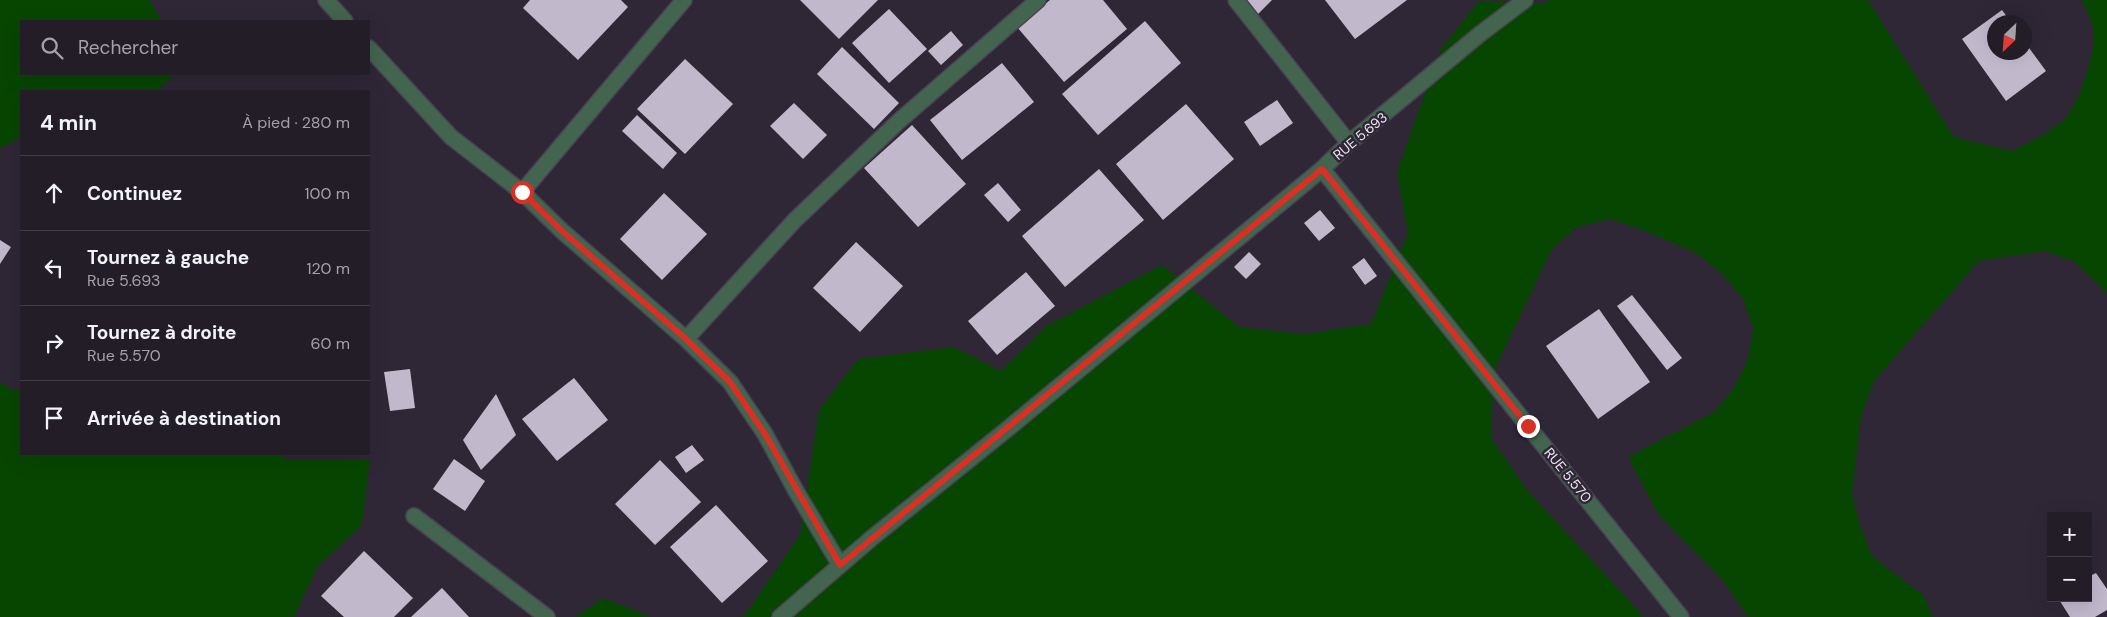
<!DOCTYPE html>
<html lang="fr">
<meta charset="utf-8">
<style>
:root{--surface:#231d28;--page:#2f2a34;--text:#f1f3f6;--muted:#a3a2a8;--line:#403b45}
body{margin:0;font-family:"DM Sans",sans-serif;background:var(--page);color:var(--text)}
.controls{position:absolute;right:15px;bottom:15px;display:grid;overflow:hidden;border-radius:0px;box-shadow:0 5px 20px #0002}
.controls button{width:45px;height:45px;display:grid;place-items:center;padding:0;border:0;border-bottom:1px solid var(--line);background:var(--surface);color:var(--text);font:25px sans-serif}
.compass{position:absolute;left:1987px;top:15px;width:45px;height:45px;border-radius:50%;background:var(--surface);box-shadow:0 5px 20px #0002;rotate:205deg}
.stop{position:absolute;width:15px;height:15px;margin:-11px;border:4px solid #d93025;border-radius:50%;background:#fff}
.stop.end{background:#d93025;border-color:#fff;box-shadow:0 1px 5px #0008}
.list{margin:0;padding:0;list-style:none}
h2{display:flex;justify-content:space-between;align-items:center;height:65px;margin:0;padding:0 20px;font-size:21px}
h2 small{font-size:16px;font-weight:400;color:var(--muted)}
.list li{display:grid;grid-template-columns:32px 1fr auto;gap:15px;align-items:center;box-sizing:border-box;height:75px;padding:0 20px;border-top:1px solid var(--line)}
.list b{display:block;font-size:19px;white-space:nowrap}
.list p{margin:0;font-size:16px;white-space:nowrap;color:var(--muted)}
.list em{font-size:16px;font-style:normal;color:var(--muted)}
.icon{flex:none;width:28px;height:28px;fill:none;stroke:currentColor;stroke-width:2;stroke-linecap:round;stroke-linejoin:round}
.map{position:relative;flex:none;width:2107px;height:617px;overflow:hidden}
.search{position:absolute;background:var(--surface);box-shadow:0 5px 20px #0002;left:20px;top:20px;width:350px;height:55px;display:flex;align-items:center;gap:12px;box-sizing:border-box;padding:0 18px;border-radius:0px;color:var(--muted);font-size:19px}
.panel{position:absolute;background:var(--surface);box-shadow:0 5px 20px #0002;left:20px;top:90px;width:350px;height:365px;border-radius:0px}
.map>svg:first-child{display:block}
</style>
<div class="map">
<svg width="2107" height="617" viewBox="0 0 2107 617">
<rect width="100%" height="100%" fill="#2f2736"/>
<path fill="#074601" d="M0,0H149L162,21H21V74H175L157,91H21V137L0,148Z
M1549,0H1868L1954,137L2012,151C2028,142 2055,131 2067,116C2081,96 2098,49 2092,25C2090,16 2085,8 2082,0H2107V293L2075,262L2044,251L1979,261L1874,381L1861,417L1852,494L1860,525L1872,556L1924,596L1933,617H1748L1725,583L1658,514L1628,457L1714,412L1734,388L1748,359L1753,328L1743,299L1722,274L1696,253L1638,228L1609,219L1577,227L1552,249L1494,371L1491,438L1527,490L1644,617H738L744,616L800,535L819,410L858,359L954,347L1001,371L1048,325L1162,265L1239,327L1304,334L1371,324L1408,233L1397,172L1441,49L1479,1L1546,3Z
M0,382L12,390H21V454H280L285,459H370L362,525L317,567L294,617H0Z
M603,598L652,617H575Z"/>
<path fill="#c2b8cc" d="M530,0H621L628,7L578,60L523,8Z
M800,0H878L839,39Z
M1050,0H1103L1127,29L1064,82L1017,27Z
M1244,0H1272L1258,14Z
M1325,0H1407L1355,39Z
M889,9L927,49L889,83L852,43Z
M2002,10L2011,22H1994V52H2024V41L2046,71L2006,101L1962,39Z
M1145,21L1181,63L1098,135L1062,94Z
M951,31L963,45L941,65L928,51Z
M842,47L899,103L874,129L817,74Z
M685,59L733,104L685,154L637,109Z
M1002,63L1034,102L962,160L930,120Z
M1277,100L1293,123L1260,146L1244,122Z
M794,103L827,135L803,159L770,126Z
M1186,104L1234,159L1163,220L1116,164Z
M637,115L677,153L663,169L622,131Z
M912,125L966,184L918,227L864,168Z
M1099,169L1144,220L1065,287L1022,236Z
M998,183L1021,210L1008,222L984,195Z
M664,193L707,234L662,280L620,239Z
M1320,210L1335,228L1319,241L1304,223Z
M0,240L11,247L0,264Z
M856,242L903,286L860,332L813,288Z
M1249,252L1261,264L1246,279L1234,267Z
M1364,258L1377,276L1365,285L1352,267Z
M1026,272L1055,306L997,355L968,321Z
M1632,295L1682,358L1667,370L1617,306Z
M1599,309L1650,382L1598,419L1546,346Z
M410,369L415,408L390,411L384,372Z
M574,378L608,420L557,461L522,419Z
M496,394L516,435L481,470L463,440Z
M692,445L704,460L686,473L675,457Z
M454,459L485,481L465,511L433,489Z
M660,460L701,502L655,545L615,504Z
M716,505L768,561L722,603L670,547Z
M364,551L413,598L394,617H344L321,596Z
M2096,573L2107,589V610L2095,617H2070L2058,598H2088V577Z
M442,588L469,617H411Z"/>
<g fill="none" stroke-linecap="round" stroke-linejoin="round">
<defs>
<path id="street" d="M326,0L345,21
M1236,0L1349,143
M369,48L451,137L522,192L562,231L686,339L730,382L765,434L796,491L840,565
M1322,169L1681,617
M522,192L684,0
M686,339L795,220L899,121L1038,0
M414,516L547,617
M780,617L873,537L1005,431L1322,169L1349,143L1480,34L1525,0"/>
</defs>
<use href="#street" stroke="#494250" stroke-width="18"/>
<use href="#street" stroke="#43644f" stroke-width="15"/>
</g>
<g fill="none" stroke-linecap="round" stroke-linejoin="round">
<path stroke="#d93025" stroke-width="6" d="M522,192L562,231L686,339L730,382L765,434L840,565L1322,169L1528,426"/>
</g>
<g text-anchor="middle" stroke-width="5" stroke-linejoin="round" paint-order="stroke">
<g font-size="14" fill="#ebe7f1" stroke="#2f2736">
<text transform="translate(1360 136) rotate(-40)" y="5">RUE 5.693</text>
<text transform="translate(1568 475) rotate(51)" y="5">RUE 5.570</text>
</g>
</g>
</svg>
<div class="controls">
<button>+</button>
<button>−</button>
</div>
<svg class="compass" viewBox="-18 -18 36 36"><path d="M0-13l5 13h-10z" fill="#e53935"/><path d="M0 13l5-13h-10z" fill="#a3a2a8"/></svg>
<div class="stop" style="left:522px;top:192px"></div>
<div class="stop end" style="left:1528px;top:426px"></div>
<div class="search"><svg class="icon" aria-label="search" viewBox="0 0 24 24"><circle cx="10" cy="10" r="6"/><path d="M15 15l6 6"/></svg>Rechercher</div>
<section class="panel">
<h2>4 min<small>À pied · 280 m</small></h2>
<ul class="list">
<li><svg class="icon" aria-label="ahead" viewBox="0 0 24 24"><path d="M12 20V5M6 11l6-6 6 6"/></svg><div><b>Continuez</b></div><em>100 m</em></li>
<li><svg class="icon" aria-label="left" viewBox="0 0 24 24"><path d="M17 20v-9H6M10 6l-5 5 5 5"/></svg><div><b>Tournez à gauche</b><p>Rue 5.693</p></div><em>120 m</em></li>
<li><svg class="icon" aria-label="right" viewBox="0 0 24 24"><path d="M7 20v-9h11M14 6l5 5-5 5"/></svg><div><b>Tournez à droite</b><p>Rue 5.570</p></div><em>60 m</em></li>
<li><svg class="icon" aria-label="arrive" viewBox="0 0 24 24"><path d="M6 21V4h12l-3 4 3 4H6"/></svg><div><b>Arrivée à destination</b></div></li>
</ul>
</section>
</div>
